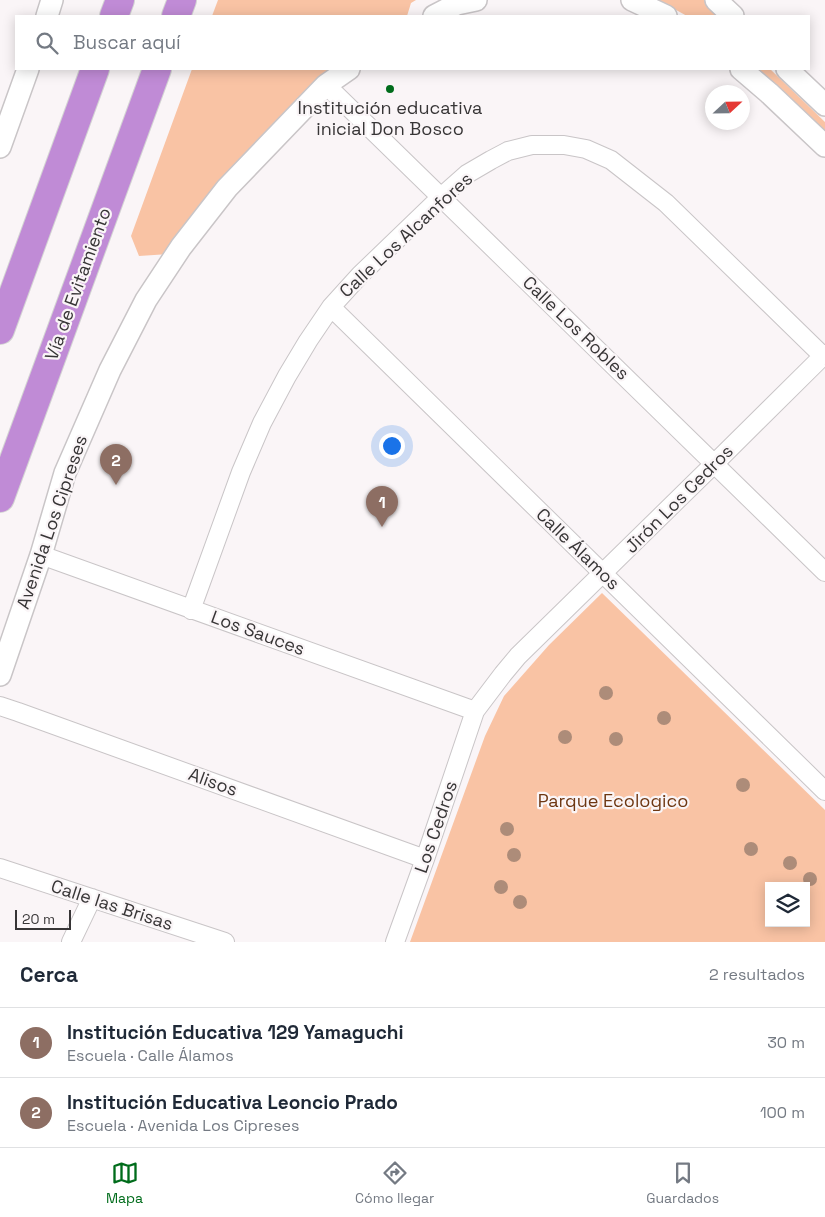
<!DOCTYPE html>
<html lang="es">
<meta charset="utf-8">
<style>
:root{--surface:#fff;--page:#f2f2f3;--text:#1f2937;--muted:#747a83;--line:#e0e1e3;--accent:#006c1b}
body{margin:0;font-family:"Space Grotesk",sans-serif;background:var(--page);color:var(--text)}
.controls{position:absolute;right:15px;bottom:15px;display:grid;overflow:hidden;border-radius:0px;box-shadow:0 2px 12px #0003}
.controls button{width:45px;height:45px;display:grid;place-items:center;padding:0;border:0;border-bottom:1px solid var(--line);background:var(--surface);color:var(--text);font:25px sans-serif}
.compass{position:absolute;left:705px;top:85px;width:45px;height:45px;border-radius:50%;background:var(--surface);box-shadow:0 2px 12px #0003;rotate:68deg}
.scale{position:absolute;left:15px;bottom:12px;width:56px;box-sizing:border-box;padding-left:5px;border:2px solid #373536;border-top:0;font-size:14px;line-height:18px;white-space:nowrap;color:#373536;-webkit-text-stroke:4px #faf5f7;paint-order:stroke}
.you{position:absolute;left:391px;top:445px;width:18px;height:18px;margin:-12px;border:4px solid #fff;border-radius:50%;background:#1a73e8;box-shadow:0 0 0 8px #1a73e833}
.badge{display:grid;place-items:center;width:32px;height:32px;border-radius:50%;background:var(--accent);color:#fff;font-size:16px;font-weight:700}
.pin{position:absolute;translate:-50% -41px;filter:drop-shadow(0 1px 2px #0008)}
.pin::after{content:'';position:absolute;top:26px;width:18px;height:15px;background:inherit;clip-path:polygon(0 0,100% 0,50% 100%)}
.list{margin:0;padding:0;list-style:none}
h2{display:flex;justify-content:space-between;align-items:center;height:65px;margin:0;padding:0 20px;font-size:21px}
h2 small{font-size:16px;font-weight:400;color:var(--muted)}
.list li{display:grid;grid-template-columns:32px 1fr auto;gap:15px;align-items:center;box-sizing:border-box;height:70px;padding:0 20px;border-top:1px solid var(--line)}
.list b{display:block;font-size:19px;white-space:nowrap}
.list p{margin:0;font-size:16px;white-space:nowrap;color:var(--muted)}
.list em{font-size:16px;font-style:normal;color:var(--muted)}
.icon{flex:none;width:28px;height:28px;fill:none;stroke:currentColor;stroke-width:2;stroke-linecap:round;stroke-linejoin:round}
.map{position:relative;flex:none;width:825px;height:942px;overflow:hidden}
.search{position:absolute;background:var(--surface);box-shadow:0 2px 12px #0003;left:15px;right:15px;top:15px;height:55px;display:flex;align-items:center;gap:12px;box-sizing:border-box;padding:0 18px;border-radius:0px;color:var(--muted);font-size:19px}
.sheet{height:205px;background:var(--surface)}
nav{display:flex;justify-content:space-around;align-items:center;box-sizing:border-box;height:70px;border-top:1px solid var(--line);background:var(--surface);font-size:14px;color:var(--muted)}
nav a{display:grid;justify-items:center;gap:2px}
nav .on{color:var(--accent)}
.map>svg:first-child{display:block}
</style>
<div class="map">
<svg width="825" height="942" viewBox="0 0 825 942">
<rect width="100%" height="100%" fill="#faf5f7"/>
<path fill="#f9c3a4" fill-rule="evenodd" d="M218,0H416L411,3L407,16H212Z
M658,0H704L718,13L716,16H687Z
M192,69H340L169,254L139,256L131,236Z
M754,69H770L825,122V135Z
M602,593L825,810V942H410L485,736L504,696L549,645ZM769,886H806V923H769Z"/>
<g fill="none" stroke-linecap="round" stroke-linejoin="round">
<defs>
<path id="minor" d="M326,85L825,572
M331,307L825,791
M41,555L475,711
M191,610L241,472L262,423L287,376L308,341L331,307L360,275L441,197L467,174L491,160L508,151L532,145H564L586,149L611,160L666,203L823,356
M0,706L18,712L425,859
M0,868L225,942
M71,942L92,898
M395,942L425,859L475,711L503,674L518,656L715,463L825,354"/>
<path id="tertiary" d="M632,0L666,16
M716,0L733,16
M47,16L52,0
M434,16L457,4L476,0
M741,69L769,93L825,146
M787,69L825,105
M0,147L28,69
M0,675L41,555L65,473L110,370L146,300L181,247L227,188L326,85L349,69"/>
<path id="motorway" d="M114,16L120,0
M176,16L182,0
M0,330L95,69
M0,498L157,69"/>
</defs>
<use href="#minor" stroke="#c9c5c7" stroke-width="20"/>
<use href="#tertiary" stroke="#c9c5c7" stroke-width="24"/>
<use href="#motorway" stroke="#d3d3d3" stroke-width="30"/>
<use href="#minor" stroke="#fff" stroke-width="18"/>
<use href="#tertiary" stroke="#fff" stroke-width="21"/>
<use href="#motorway" stroke="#c08bd6" stroke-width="28"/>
</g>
<g fill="#ad8c79">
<circle cx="606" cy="693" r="7"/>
<circle cx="664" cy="718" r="7"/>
<circle cx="565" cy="737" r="7"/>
<circle cx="616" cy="739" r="7"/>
<circle cx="743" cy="785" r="7"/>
<circle cx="507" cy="829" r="7"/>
<circle cx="751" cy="849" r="7"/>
<circle cx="514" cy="855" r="7"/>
<circle cx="790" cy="863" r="7"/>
<circle cx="810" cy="879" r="7"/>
<circle cx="501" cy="887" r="7"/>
<circle cx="520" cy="902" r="7"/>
</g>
<circle fill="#006c1b" stroke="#faf5f7" stroke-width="2" cx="390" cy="89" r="5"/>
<g text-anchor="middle" stroke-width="4.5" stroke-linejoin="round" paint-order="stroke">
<g font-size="18" fill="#373536" stroke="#faf5f7">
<text x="390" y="114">Institución educativa<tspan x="390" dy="21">inicial Don Bosco</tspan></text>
</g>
<g font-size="18" fill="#373536" stroke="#faf5f7">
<text transform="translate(406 235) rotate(-43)" y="6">Calle Los Alcanfores</text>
<text transform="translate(78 284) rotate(-70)" y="6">Vía de Evitamiento</text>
<text transform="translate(576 328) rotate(44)" y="6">Calle Los Robles</text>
<text transform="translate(679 499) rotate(-45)" y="6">Jirón Los Cedros</text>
<text transform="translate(52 522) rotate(-71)" y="6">Avenida Los Cipreses</text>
<text transform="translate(578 549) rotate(44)" y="6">Calle Álamos</text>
<text transform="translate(258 633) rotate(20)" y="6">Los Sauces</text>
<text transform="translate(213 782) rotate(20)" y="6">Alisos</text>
<text transform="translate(436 827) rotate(-71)" y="6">Los Cedros</text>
<text transform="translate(112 905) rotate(18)" y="6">Calle las Brisas</text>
</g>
<g font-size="18" fill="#6e3712" stroke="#faf5f7">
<text x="613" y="807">Parque Ecologico</text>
</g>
</g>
</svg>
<div class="controls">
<button><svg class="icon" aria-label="layers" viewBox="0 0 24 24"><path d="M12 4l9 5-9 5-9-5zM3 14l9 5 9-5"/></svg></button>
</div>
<svg class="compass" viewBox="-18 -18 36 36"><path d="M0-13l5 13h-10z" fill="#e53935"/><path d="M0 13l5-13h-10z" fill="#747a83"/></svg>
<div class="scale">20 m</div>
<div class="you"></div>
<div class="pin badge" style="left:382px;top:527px;background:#8d6e63">1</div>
<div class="pin badge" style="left:116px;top:485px;background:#8d6e63">2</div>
<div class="search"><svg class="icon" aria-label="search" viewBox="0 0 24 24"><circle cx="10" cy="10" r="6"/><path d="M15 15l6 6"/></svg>Buscar aquí</div>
</div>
<section class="sheet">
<h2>Cerca<small>2 resultados</small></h2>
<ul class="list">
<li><span class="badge" style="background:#8d6e63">1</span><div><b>Institución Educativa 129 Yamaguchi</b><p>Escuela · Calle Álamos</p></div><em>30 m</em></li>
<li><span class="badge" style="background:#8d6e63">2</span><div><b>Institución Educativa Leoncio Prado</b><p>Escuela · Avenida Los Cipreses</p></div><em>100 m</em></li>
</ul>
</section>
<nav>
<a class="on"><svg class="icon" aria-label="map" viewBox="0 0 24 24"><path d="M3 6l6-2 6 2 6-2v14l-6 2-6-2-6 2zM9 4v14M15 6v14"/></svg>Mapa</a>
<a><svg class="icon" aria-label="directions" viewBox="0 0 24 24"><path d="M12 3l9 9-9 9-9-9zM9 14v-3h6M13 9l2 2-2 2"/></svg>Cómo llegar</a>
<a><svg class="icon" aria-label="saved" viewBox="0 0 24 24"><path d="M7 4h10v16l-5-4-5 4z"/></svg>Guardados</a>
</nav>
